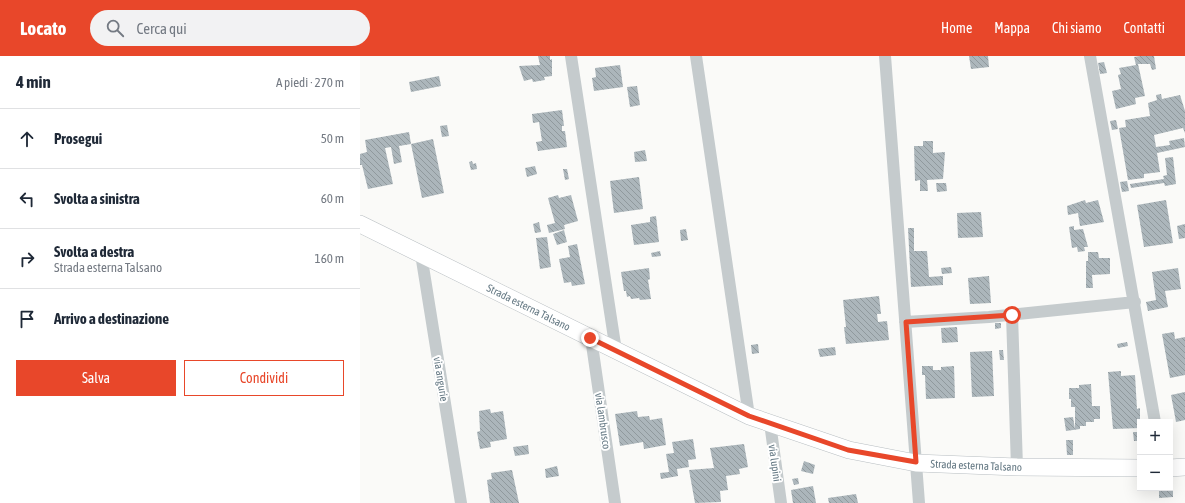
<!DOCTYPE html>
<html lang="it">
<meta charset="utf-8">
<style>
:root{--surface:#fff;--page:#f2f2f3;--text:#1f2937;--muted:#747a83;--line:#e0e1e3;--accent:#e8472a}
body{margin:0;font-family:"Asap Condensed",sans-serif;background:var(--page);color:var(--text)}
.controls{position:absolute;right:12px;bottom:12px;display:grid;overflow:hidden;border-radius:0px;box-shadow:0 4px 16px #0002}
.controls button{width:36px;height:36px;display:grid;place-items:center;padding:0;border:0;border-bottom:1px solid var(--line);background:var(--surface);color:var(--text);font:20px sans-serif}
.stop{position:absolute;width:12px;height:12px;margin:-9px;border:3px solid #e8472a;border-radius:50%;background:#fff}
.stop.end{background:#e8472a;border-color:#fff;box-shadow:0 1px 4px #0008}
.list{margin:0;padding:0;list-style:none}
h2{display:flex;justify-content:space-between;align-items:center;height:52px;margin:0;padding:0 16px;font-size:17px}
h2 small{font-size:13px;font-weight:400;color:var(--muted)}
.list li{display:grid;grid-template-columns:26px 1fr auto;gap:12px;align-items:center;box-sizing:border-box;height:60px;padding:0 16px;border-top:1px solid var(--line)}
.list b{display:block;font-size:15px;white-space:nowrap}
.list p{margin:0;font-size:13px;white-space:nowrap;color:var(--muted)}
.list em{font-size:13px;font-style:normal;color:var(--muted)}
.actions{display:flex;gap:8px;padding:12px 16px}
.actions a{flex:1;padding:9px 0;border:1px solid var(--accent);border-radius:0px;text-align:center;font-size:14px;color:var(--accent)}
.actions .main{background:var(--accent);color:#fff}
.icon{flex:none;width:22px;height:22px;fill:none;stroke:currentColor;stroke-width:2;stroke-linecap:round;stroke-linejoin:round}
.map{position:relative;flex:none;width:825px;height:447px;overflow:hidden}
header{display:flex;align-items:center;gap:24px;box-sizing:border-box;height:56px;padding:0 20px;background:var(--accent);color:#fff}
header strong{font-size:19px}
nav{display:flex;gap:22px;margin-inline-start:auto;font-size:14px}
.search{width:280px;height:36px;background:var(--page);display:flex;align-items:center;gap:10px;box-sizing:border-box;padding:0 14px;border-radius:22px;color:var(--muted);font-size:15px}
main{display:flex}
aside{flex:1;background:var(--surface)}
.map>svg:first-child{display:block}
</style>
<header>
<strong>Locato</strong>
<div class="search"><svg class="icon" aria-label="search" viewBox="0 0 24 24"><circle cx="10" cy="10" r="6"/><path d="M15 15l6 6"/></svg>Cerca qui</div>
<nav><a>Home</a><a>Mappa</a><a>Chi siamo</a><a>Contatti</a></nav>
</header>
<main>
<aside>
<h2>4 min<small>A piedi · 270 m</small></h2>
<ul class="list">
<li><svg class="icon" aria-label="ahead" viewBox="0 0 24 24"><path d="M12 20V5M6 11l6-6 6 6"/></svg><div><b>Prosegui</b></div><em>50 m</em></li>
<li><svg class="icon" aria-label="left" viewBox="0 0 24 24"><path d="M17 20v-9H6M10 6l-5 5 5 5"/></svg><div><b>Svolta a sinistra</b></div><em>60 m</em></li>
<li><svg class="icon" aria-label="right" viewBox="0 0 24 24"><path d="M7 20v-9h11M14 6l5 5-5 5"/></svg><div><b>Svolta a destra</b><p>Strada esterna Talsano</p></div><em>160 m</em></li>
<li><svg class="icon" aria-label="arrive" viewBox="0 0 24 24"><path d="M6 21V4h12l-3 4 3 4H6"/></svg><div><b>Arrivo a destinazione</b></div></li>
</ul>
<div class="actions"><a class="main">Salva</a><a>Condividi</a></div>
</aside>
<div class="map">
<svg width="825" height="447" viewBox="0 0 825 447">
<defs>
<pattern id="building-back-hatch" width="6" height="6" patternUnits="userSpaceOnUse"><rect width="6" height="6" fill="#acb6bb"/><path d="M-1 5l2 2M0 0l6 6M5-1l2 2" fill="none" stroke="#90999d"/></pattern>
</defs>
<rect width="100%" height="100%" fill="#fafaf8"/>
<path fill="url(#building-back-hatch)" d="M178,0H190V4L192,3V20L184,21L185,24L173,26L172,23L164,25L159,10L180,9Z
M609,0H628L629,11L611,13Z
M780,0H794L796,13L792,14L790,8H778L785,40L775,42L776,48L756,53L752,35L761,33L758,19L761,18L759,12L776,9L774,1Z
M744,6L747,17L740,18L738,7Z
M260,9L263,31L234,35L232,22L236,21L235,12Z
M79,20L81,30L51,36L49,26Z
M277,30L280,49L270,51L267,31Z
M801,38L802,43L820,39L825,55V77L823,72L794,79L796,91L810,89L809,85L824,82L825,91L797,97L800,116L784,118V122L768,124L759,72L766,71L765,64L790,60L788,47L797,44L796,39Z
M202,54L204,70H202V75H205L207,91L178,95L176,86L182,85L179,66L173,67L172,58Z
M756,64L758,73L752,74L750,65Z
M87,69L89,80L82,81L80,70Z
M49,76L51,88L39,90L42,106L34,108L31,91L25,92L33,128L8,133L2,109H0V98L7,96L5,84Z
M73,83L84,137L62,142L51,88Z
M563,85H573V97L585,96L583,123L567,124L568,135H560V124L555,125L554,90H563Z
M285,94L287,105L275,106L274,96Z
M813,101L816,128L805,130L804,127L771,132L770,128L804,123L803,120L807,119L805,102Z
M112,105L113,108L116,107L117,113L111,114L109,106Z
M175,110L177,118L167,121L165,112Z
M203,113H207L209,123L205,124Z
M279,121L283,153L254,157L250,125Z
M767,125L769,135L762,136L760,126Z
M576,127H586L587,135L577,136Z
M198,139L199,142L211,139L218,165L204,169L205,173L189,177L187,169L195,167L188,142Z
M725,144L726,147L738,144L744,166L720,170L718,157L708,159L707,150Z
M806,144L813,187L784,191L777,149Z
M621,156L623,181L598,182L597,157Z
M296,160L299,186L274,189L271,169L290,166V161Z
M179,166L181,176L175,177L173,168Z
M825,168V182L819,183L817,170Z
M714,170V174L723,173L728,191H724L725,195L718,196L717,191L712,192L709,171Z
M548,172H554V195H567L569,221L583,220V229L551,231Z
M326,173L328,184L321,185L320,174Z
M204,174L207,186L197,189L193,178Z
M187,181L191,211L180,213L176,182Z
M217,188L225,228L212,230L211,226L204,227L199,203L210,201L208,190Z
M300,195L301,200L292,201L291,197Z
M728,196H738L739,202H750V218L732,219L733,232H726V205H728Z
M591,211L592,217L582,218L581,212Z
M289,212L290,223L288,224L291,243L280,244L279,242L271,243L270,240L267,241L266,235H264L261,216Z
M818,212L821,233L805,235L808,251L788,255L786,246L796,244L792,216Z
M629,220L631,247L610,248L608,222Z
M519,240L521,258H517L518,266L527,265L529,284L486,288L484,271H486L483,244Z
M635,267H641V272L635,273Z
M597,271L598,286L582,287L581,272Z
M814,276L815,283L825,281V319L810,322L802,278Z
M767,286L768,290L758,292L757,288Z
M398,288L399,297L392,298L391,289Z
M475,291L476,299L460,301L458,293Z
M639,294H643L644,304H640Z
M632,295L634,340L612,341L610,296Z
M562,310H573V314H581V311L594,310L595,342L566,343L565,319H562Z
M761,315V320L775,319L777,353L780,352V372L753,373L748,316Z
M731,328L732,350H740V363H734V366H726V370H720V373L706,375L704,362L713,361L715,373V351H711V343H709V332H719V329Z
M825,336V364L816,366L811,339Z
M130,353L131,357L143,355L147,383L130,386L131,391L120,393L117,376L120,375L119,355Z
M277,355L278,361L289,360L290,364L302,362L306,389L284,393L283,386L260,390L255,358Z
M773,376H779L780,385H774Z
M333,383L336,403L328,404L329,411L317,413L318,420L301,423L300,417L309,416L306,398L314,397L312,386Z
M706,384H713V399H707Z
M384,388L388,411L379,413L380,418L366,420L368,434L360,435L361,446L335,447L329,414L354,412L350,392Z
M168,389L169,398L155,400L153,391Z
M444,405L455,409L453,418L441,415Z
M197,410L199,420L186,422L185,413Z
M152,414L159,447H130L127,424L132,423L131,417Z
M438,422L439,428L434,429L432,423Z
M453,430L456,447H433L431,434Z
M813,434V441L799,442V435Z
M496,438L498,447H469L468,442Z"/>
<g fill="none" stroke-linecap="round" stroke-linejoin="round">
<defs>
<g id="secondary">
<path id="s1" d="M0,168L389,360L489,394L556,407L657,411L780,412"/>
<path d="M810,412L825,411"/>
</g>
</defs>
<use href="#secondary" stroke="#b8bec2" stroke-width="18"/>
<path stroke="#c5cbcd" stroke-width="12" d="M211,0L256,295
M336,0L389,360
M525,0L559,447
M730,0L795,366
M61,198L101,447
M652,259L657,411
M545,266L629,261L775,246
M231,282L255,447
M410,367L421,447"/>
<use href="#secondary" stroke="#fff" stroke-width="17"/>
</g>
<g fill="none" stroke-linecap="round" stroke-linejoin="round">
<path stroke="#e8472a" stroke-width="5" d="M230,282L389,360L488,394L556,406L546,266L652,259"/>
</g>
<g text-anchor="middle" stroke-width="4" stroke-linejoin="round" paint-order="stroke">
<g font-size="11" fill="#647883" stroke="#fff">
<text dy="4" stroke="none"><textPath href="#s1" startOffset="188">Strada esterna Talsano</textPath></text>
<text transform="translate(81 323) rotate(81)" y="4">via angurie</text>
<text transform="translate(243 365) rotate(82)" y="4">via lambrusco</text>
<text transform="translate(415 407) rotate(82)" y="4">via lupini</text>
<text dy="4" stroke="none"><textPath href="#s1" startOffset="668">Strada esterna Talsano</textPath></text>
</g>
</g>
</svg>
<div class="controls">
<button>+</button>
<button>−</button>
</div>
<div class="stop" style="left:652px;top:259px"></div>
<div class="stop end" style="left:230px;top:282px"></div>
</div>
</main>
